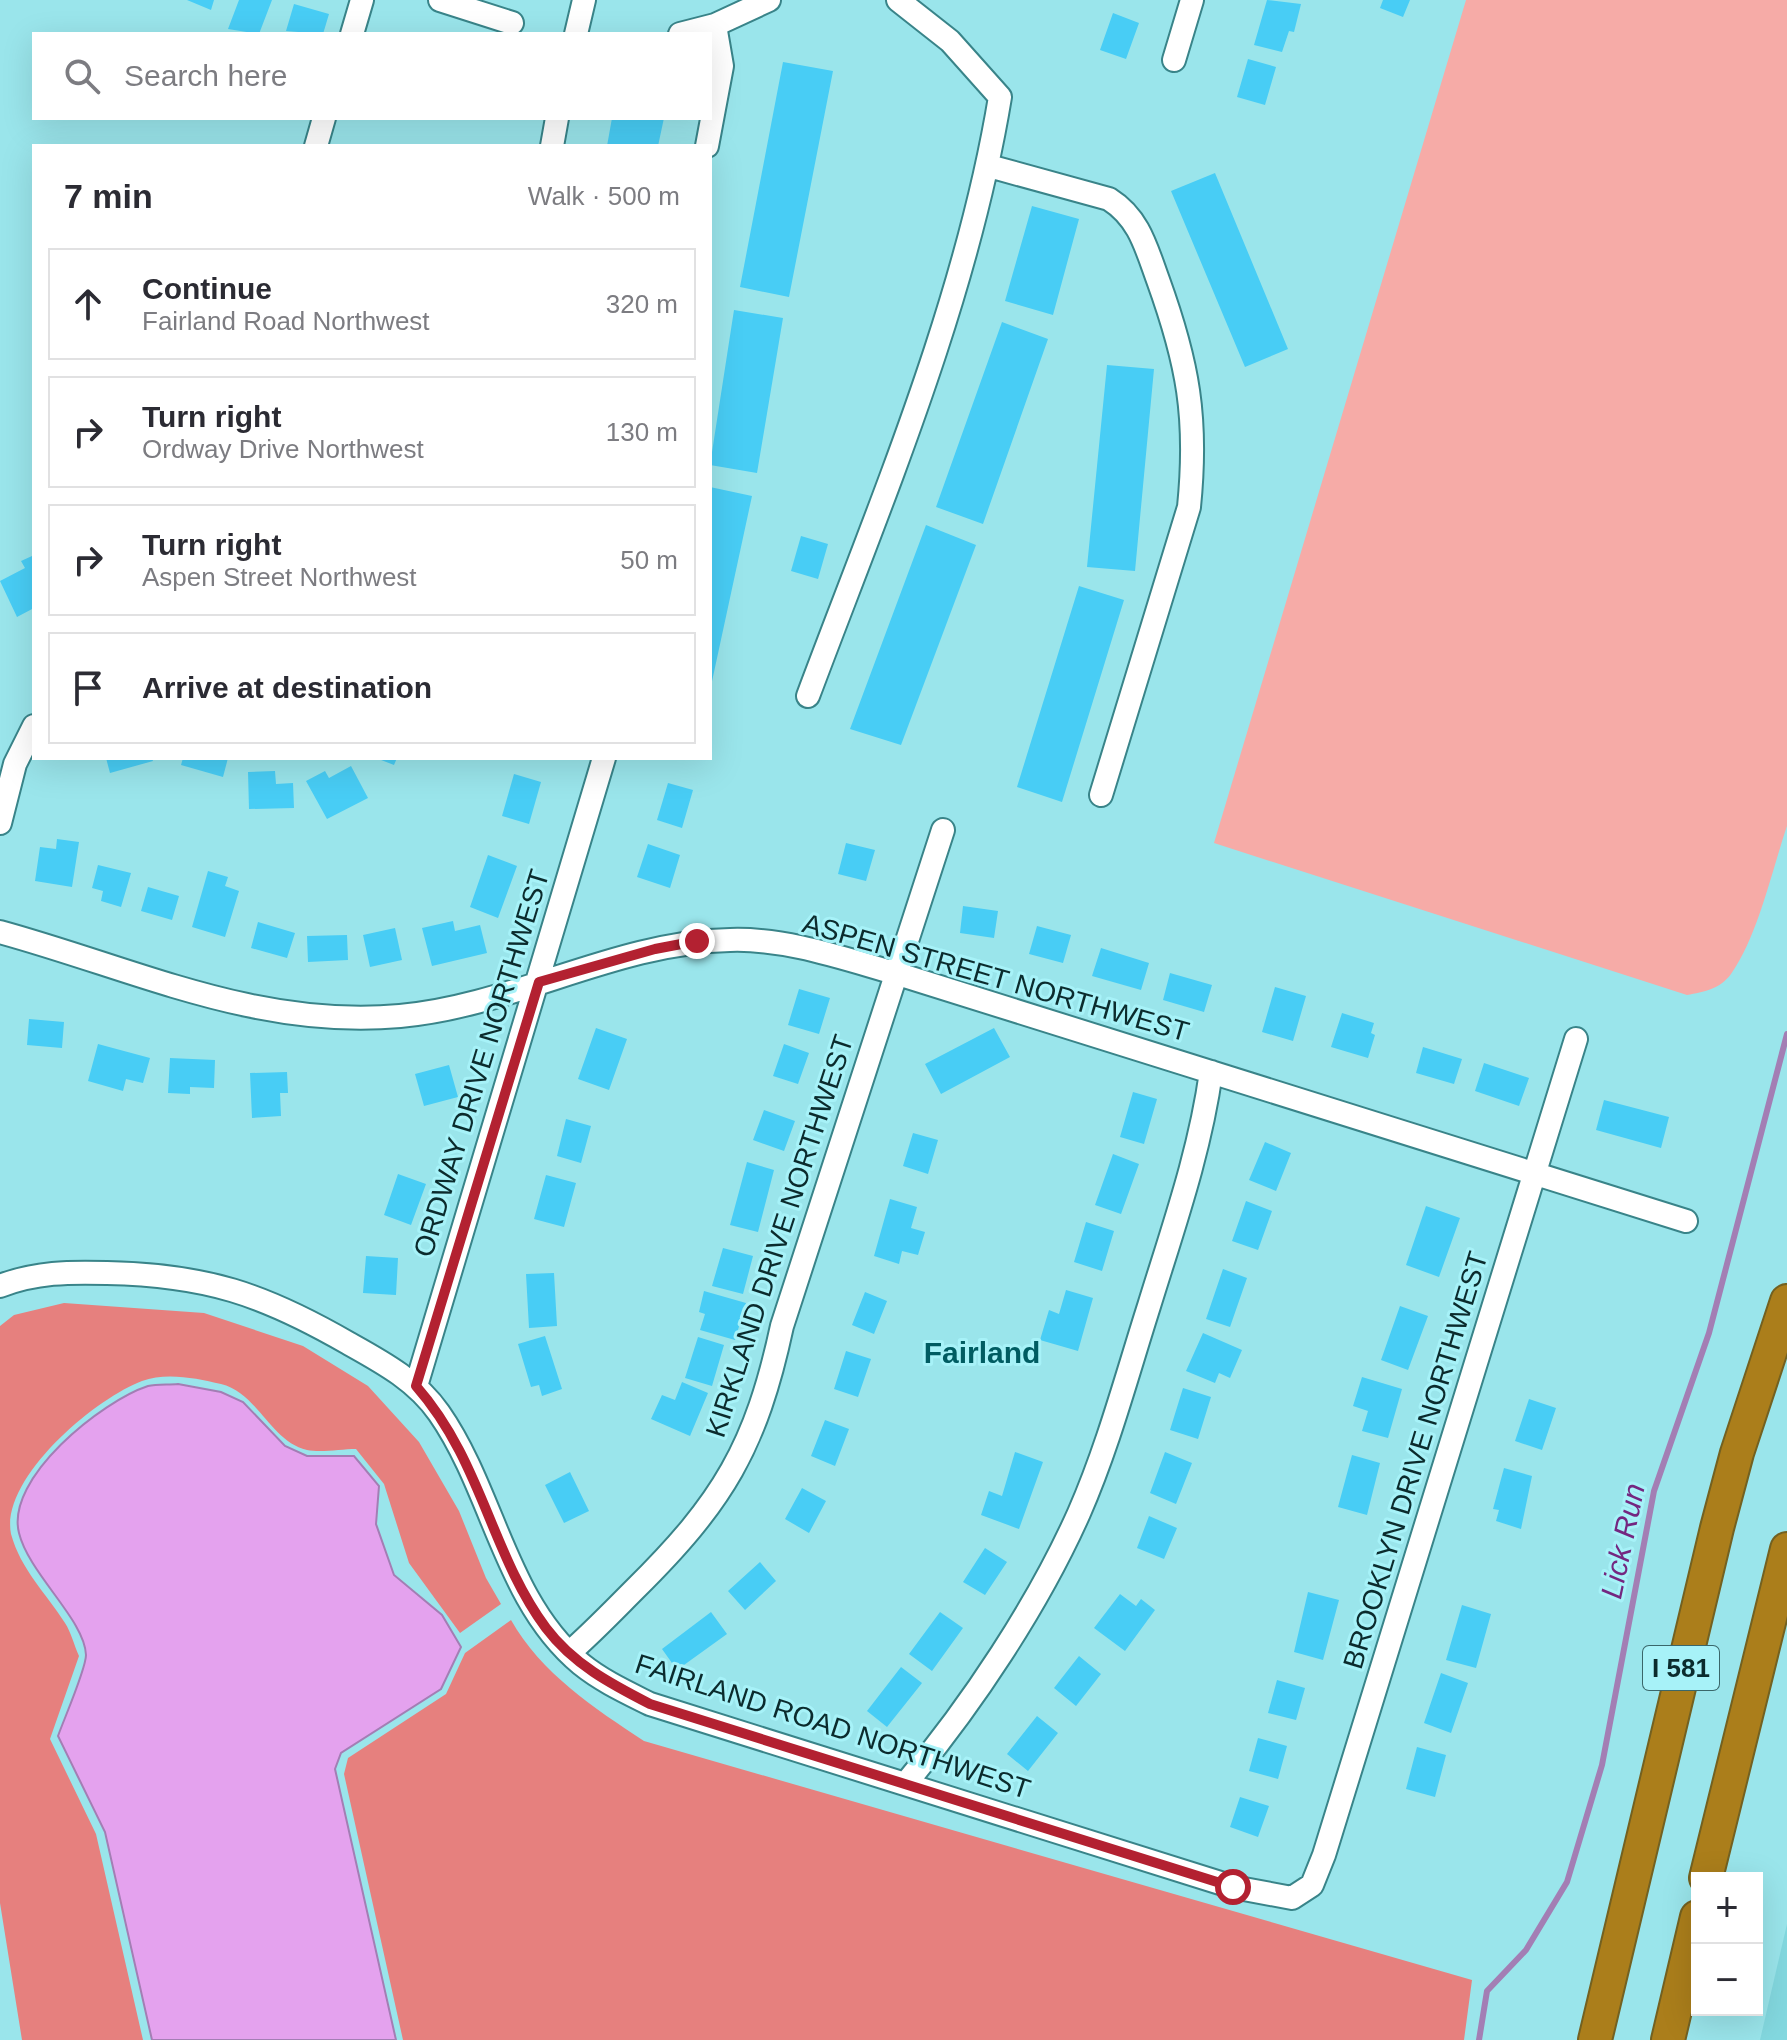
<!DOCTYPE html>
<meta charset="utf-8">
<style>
:root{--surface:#fff;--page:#f7f7f7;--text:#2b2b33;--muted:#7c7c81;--line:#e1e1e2}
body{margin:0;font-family:Helvetica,sans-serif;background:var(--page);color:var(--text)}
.controls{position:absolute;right:24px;bottom:24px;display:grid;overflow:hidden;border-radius:0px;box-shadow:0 8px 32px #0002}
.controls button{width:72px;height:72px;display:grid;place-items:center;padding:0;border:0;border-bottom:2px solid var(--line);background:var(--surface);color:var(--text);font:40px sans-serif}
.stop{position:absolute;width:24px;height:24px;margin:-18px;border:6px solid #b32131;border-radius:50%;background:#fff}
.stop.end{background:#b32131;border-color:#fff;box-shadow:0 2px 8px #0008}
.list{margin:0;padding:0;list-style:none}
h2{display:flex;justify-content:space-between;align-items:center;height:104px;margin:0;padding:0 32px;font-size:34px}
h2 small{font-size:26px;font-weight:400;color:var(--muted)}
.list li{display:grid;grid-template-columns:52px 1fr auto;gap:24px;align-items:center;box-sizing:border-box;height:112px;margin:0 16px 16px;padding:0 16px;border:2px solid var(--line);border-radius:0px}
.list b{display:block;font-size:30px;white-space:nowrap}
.list p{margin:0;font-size:26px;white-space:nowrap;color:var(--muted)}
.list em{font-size:26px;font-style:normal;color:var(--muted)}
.icon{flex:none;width:44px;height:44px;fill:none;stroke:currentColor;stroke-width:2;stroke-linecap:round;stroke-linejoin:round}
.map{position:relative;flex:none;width:1787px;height:2040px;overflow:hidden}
.search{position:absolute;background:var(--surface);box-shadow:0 8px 32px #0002;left:32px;top:32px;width:680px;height:88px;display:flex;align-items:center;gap:20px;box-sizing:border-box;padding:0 28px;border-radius:0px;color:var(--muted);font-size:30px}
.panel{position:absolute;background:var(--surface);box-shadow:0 8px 32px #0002;left:32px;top:144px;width:680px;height:616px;border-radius:0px}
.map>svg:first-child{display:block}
</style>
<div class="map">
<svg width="1787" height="2040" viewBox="0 0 1787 2040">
<rect width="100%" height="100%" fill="#9ae5eb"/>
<path fill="#83d8df" d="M1787,1924V2040H1760Z"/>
<path fill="#f6aba7" d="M1466,0H1787V826C1772,870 1758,936 1731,974C1720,989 1704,992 1687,995L1214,843Z"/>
<path fill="#e6807e" d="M64,1303L204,1313L303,1346L368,1386L419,1442L459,1511L486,1578L501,1604L460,1633L409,1563L384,1484L356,1449C341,1449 321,1453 307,1450C270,1441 258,1393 221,1384C196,1378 166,1372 142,1381C96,1398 0,1478 11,1534C21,1570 46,1593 65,1623C71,1632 74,1645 79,1656L50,1739L96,1834L143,2040H22L0,1903V1326L14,1315Z
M511,1620C541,1673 594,1708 644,1741L1472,1980L1464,2040H403L344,1774L348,1758L446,1694L465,1653Z"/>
<path fill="#e4a2ee" stroke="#a37eb4" stroke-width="2" d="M178,1384L221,1392L243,1402L285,1446L307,1456H354L379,1486L376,1524L394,1575L442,1615L461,1647L441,1689L341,1753L335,1769L396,2040H152L105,1832L58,1736C64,1719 86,1669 86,1655C85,1620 29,1574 19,1533C5,1478 102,1401 148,1386C157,1384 169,1385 178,1384Z"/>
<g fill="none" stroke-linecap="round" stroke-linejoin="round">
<path stroke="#a37eb4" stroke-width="6" d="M1479,2040L1487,1991L1526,1950L1567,1882L1602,1765L1654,1491L1709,1333L1787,1034"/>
</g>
<path fill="#48cdf5" d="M187,0H214L211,10Z
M239,0H272L259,34L228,29Z
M1267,0L1301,4L1294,32L1289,31L1282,52L1254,45Z
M1383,0H1410L1403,17L1380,8Z
M294,4L329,14L323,34L286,31Z
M1113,13L1139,23L1126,59L1100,50Z
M1248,59L1276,67L1265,105L1237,97Z
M783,62L833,71L789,297L740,287Z
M612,118H664L658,146H607Z
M1215,173L1288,349L1245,367L1171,191Z
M1032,206L1079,219L1053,315L1005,301Z
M734,310L783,318L757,473L710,465Z
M1002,322L1048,339L983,524L936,507Z
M1107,365L1154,369L1135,571L1087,567Z
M710,487L752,496L711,686H710Z
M926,525L976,545L901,745L850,729Z
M801,536L828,544L818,579L791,571Z
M32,556L34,608L17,617L0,581L25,568L21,561Z
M1079,586L1124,600L1062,802L1017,787Z
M106,758H152L153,761L110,773Z
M183,758H228L223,777L181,765Z
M376,758H397L394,765Z
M351,766L368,798L327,819L306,781L325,771L329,778Z
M275,771L276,784L293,783L294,808L249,809L248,772Z
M514,774L541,782L529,824L502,816Z
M668,783L693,790L682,828L657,820Z
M57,839L79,842L72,887L35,881L40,847L56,849Z
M846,843L875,850L866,881L838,874Z
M648,844L680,855L670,888L637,877Z
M488,855L517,866L498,918L470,907Z
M98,865L131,873L121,907L101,901L103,891L92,888Z
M208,871L228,877L225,886L239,891L225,937L192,927Z
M148,887L179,896L172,920L141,911Z
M963,906L998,911L994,938L960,933Z
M453,921L455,931L480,925L487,953L432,966L422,928Z
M258,922L295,933L287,958L251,948Z
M1037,926L1071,935L1063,963L1029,954Z
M395,928L402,960L370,967L363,935Z
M347,935L348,960L308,962L307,936Z
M1101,948L1149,963L1141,990L1092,976Z
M1170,973L1212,985L1204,1012L1163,1000Z
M1275,987L1306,996L1293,1041L1262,1032Z
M799,989L830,998L819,1034L788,1025Z
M1342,1013L1374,1023L1371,1033L1375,1035L1368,1058L1331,1047Z
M29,1019L64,1022L62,1048L27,1045Z
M596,1028L627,1039L609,1090L578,1079Z
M994,1028L1010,1057L941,1094L925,1064Z
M98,1044L150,1058L143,1083L126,1079L123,1091L88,1081Z
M784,1044L809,1053L798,1084L773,1076Z
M1423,1047L1462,1059L1454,1084L1416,1073Z
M170,1058L215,1060L214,1088L190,1087V1094L168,1093Z
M1484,1063L1529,1078L1519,1106L1475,1091Z
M449,1065L458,1097L424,1106L415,1074Z
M287,1072L288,1093H280L281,1116L252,1118L250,1073Z
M1133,1092L1157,1099L1144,1144L1120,1137Z
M1604,1100L1669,1117L1661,1148L1596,1130Z
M764,1110L795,1121L784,1151L753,1140Z
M566,1119L591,1126L581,1163L557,1156Z
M913,1133L938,1140L928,1174L903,1166Z
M1265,1142L1291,1153L1276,1191L1249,1180Z
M1113,1154L1139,1164L1121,1214L1095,1205Z
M747,1162L774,1170L758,1232L730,1225Z
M398,1174L426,1184L411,1225L384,1215Z
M546,1175L576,1183L564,1227L534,1219Z
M890,1199L917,1207L911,1228L925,1232L918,1255L902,1251L899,1264L874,1256Z
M1246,1201L1272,1211L1258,1250L1232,1241Z
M1426,1206L1460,1218L1439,1277L1406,1265Z
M1086,1222L1114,1231L1102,1271L1074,1262Z
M723,1248L753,1256L743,1294L712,1286Z
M366,1256L398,1258L396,1295L363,1293Z
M1223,1269L1247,1278L1230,1327L1206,1319Z
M554,1273L557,1326L529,1328L526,1274Z
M1066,1290L1093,1298L1078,1351L1040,1340L1049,1310L1059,1314Z
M704,1291L746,1303L735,1340L700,1330L705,1314L699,1312Z
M865,1292L887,1301L874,1334L852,1325Z
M1400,1306L1428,1316L1408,1370L1381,1360Z
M1203,1333L1242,1350L1230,1378L1219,1373L1215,1383L1186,1371Z
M545,1336L562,1389L542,1396L539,1385L531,1387L518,1344Z
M698,1337L724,1345L712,1386L685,1378Z
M846,1351L871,1359L858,1397L834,1389Z
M1362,1377L1402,1389L1388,1438L1362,1431L1368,1411L1353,1406Z
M682,1382L708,1393L690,1436L651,1419L662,1395L675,1400Z
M1183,1388L1211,1397L1198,1439L1170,1430Z
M1529,1399L1556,1408L1542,1450L1515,1441Z
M825,1420L849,1429L835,1466L811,1456Z
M1015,1452L1043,1462L1019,1529L981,1515L989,1491L1002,1496Z
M1165,1452L1192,1463L1176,1504L1150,1493Z
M1352,1455L1380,1463L1367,1515L1338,1507Z
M1504,1468L1532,1476L1521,1529L1496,1521L1499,1510L1493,1509Z
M570,1472L589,1511L564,1523L545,1485Z
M802,1488L826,1501L809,1533L785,1519Z
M1149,1516L1177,1528L1164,1559L1137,1548Z
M985,1548L1007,1562L985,1595L963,1582Z
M760,1562L776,1581L745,1610L728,1591Z
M1308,1592L1339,1600L1323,1660L1294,1652Z
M1120,1594L1136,1606L1141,1599L1155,1610L1125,1651L1094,1628Z
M1462,1605L1491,1614L1476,1668L1446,1660Z
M711,1612L727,1634L677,1670L662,1649Z
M940,1612L963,1628L932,1671L909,1654Z
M1079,1656L1101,1674L1076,1706L1054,1688Z
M901,1667L922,1683L887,1727L867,1711Z
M1441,1673L1468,1683L1451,1733L1424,1723Z
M1277,1680L1305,1688L1296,1720L1268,1713Z
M1037,1716L1058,1733L1028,1771L1007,1754Z
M1258,1738L1287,1746L1278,1779L1249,1771Z
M1417,1747L1446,1755L1435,1797L1406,1789Z
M1240,1797L1269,1806L1258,1837L1230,1827Z"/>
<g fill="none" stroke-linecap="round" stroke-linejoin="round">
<defs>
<path id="minor" d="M440,0L512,23
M352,34L362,0
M576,34L584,0
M680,34L715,25L769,0
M1174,60L1192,0
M316,146L324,118
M552,146L557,118
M707,146L722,66L715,25
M989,166L1109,199C1139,218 1146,247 1158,280C1188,363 1198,418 1189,507L1101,795
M808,696C881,501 966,303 1000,97L950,41L898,0
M0,823L15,764L34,726
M0,932C135,969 257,1029 400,1016C513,1006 616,942 730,940C785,938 842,958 895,973L1686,1221
M0,1286C36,1272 69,1272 107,1273C206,1275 263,1294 348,1343C382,1362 416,1380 439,1413C494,1492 505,1601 581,1664C602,1681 626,1692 650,1704L1233,1887L1292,1898L1312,1885L1324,1855L1576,1039
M416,1386L604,758
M569,1653C592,1633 613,1611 635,1589C723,1502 756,1447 782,1326L943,830
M906,1783C971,1706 1038,1605 1079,1513C1108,1447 1127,1375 1149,1306C1173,1228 1200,1152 1211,1072"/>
<path id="highway" d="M1706,1878L1787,1549
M1595,2040L1717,1528L1737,1453L1787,1301
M1668,2040L1697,1917"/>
</defs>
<use href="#minor" stroke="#398489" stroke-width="26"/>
<use href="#highway" stroke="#736121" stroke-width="36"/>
<use href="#minor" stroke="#fff" stroke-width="22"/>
<use href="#highway" stroke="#ab7e1b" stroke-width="32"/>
</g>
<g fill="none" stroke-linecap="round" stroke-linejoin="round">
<path stroke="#b32131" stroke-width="10" d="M697,941L655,949L539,982L416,1386C482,1461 491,1554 546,1628C573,1664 611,1684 650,1704L1233,1887"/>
</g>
<g text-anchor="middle" stroke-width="6" stroke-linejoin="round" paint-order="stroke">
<rect fill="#a7f2f8" stroke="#3a676a" stroke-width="2" x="1643" y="1646" width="76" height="44" rx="6"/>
<g font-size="26" font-weight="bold" fill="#0b2b2d">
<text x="1681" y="1677">I 581</text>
</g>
<g font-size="28" fill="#0b2b2d" stroke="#a7f2f8">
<text transform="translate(996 977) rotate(16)" y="10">ASPEN STREET NORTHWEST</text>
<text transform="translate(481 1063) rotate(-73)" y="10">ORDWAY DRIVE NORTHWEST</text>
<text transform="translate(779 1236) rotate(-72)" y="10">KIRKLAND DRIVE NORTHWEST</text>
<text transform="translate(1415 1460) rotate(-73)" y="10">BROOKLYN DRIVE NORTHWEST</text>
<text transform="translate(833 1726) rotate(18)" y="10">FAIRLAND ROAD NORTHWEST</text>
</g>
<g font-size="30" font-weight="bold" fill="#005c62" stroke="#a7f2f8">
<text x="982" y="1363">Fairland</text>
</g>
<g font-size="30" font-style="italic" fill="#742780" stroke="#a7f2f8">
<text transform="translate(1623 1541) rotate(-78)" y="10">Lick Run</text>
</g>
</g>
</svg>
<div class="controls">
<button>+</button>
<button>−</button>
</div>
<div class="stop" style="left:1233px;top:1887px"></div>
<div class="stop end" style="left:697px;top:941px"></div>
<div class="search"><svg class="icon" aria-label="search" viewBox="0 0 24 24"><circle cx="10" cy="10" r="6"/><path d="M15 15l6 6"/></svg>Search here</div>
<section class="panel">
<h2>7 min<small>Walk · 500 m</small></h2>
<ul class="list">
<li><svg class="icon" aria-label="ahead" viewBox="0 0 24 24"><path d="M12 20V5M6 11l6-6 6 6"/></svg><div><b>Continue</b><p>Fairland Road Northwest</p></div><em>320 m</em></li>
<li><svg class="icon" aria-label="right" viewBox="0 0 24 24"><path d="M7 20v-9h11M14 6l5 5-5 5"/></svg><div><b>Turn right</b><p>Ordway Drive Northwest</p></div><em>130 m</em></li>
<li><svg class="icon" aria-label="right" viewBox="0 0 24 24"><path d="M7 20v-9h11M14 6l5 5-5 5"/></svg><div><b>Turn right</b><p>Aspen Street Northwest</p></div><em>50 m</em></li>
<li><svg class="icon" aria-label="arrive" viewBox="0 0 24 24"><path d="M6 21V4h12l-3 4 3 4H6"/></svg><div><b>Arrive at destination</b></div></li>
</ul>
</section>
</div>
